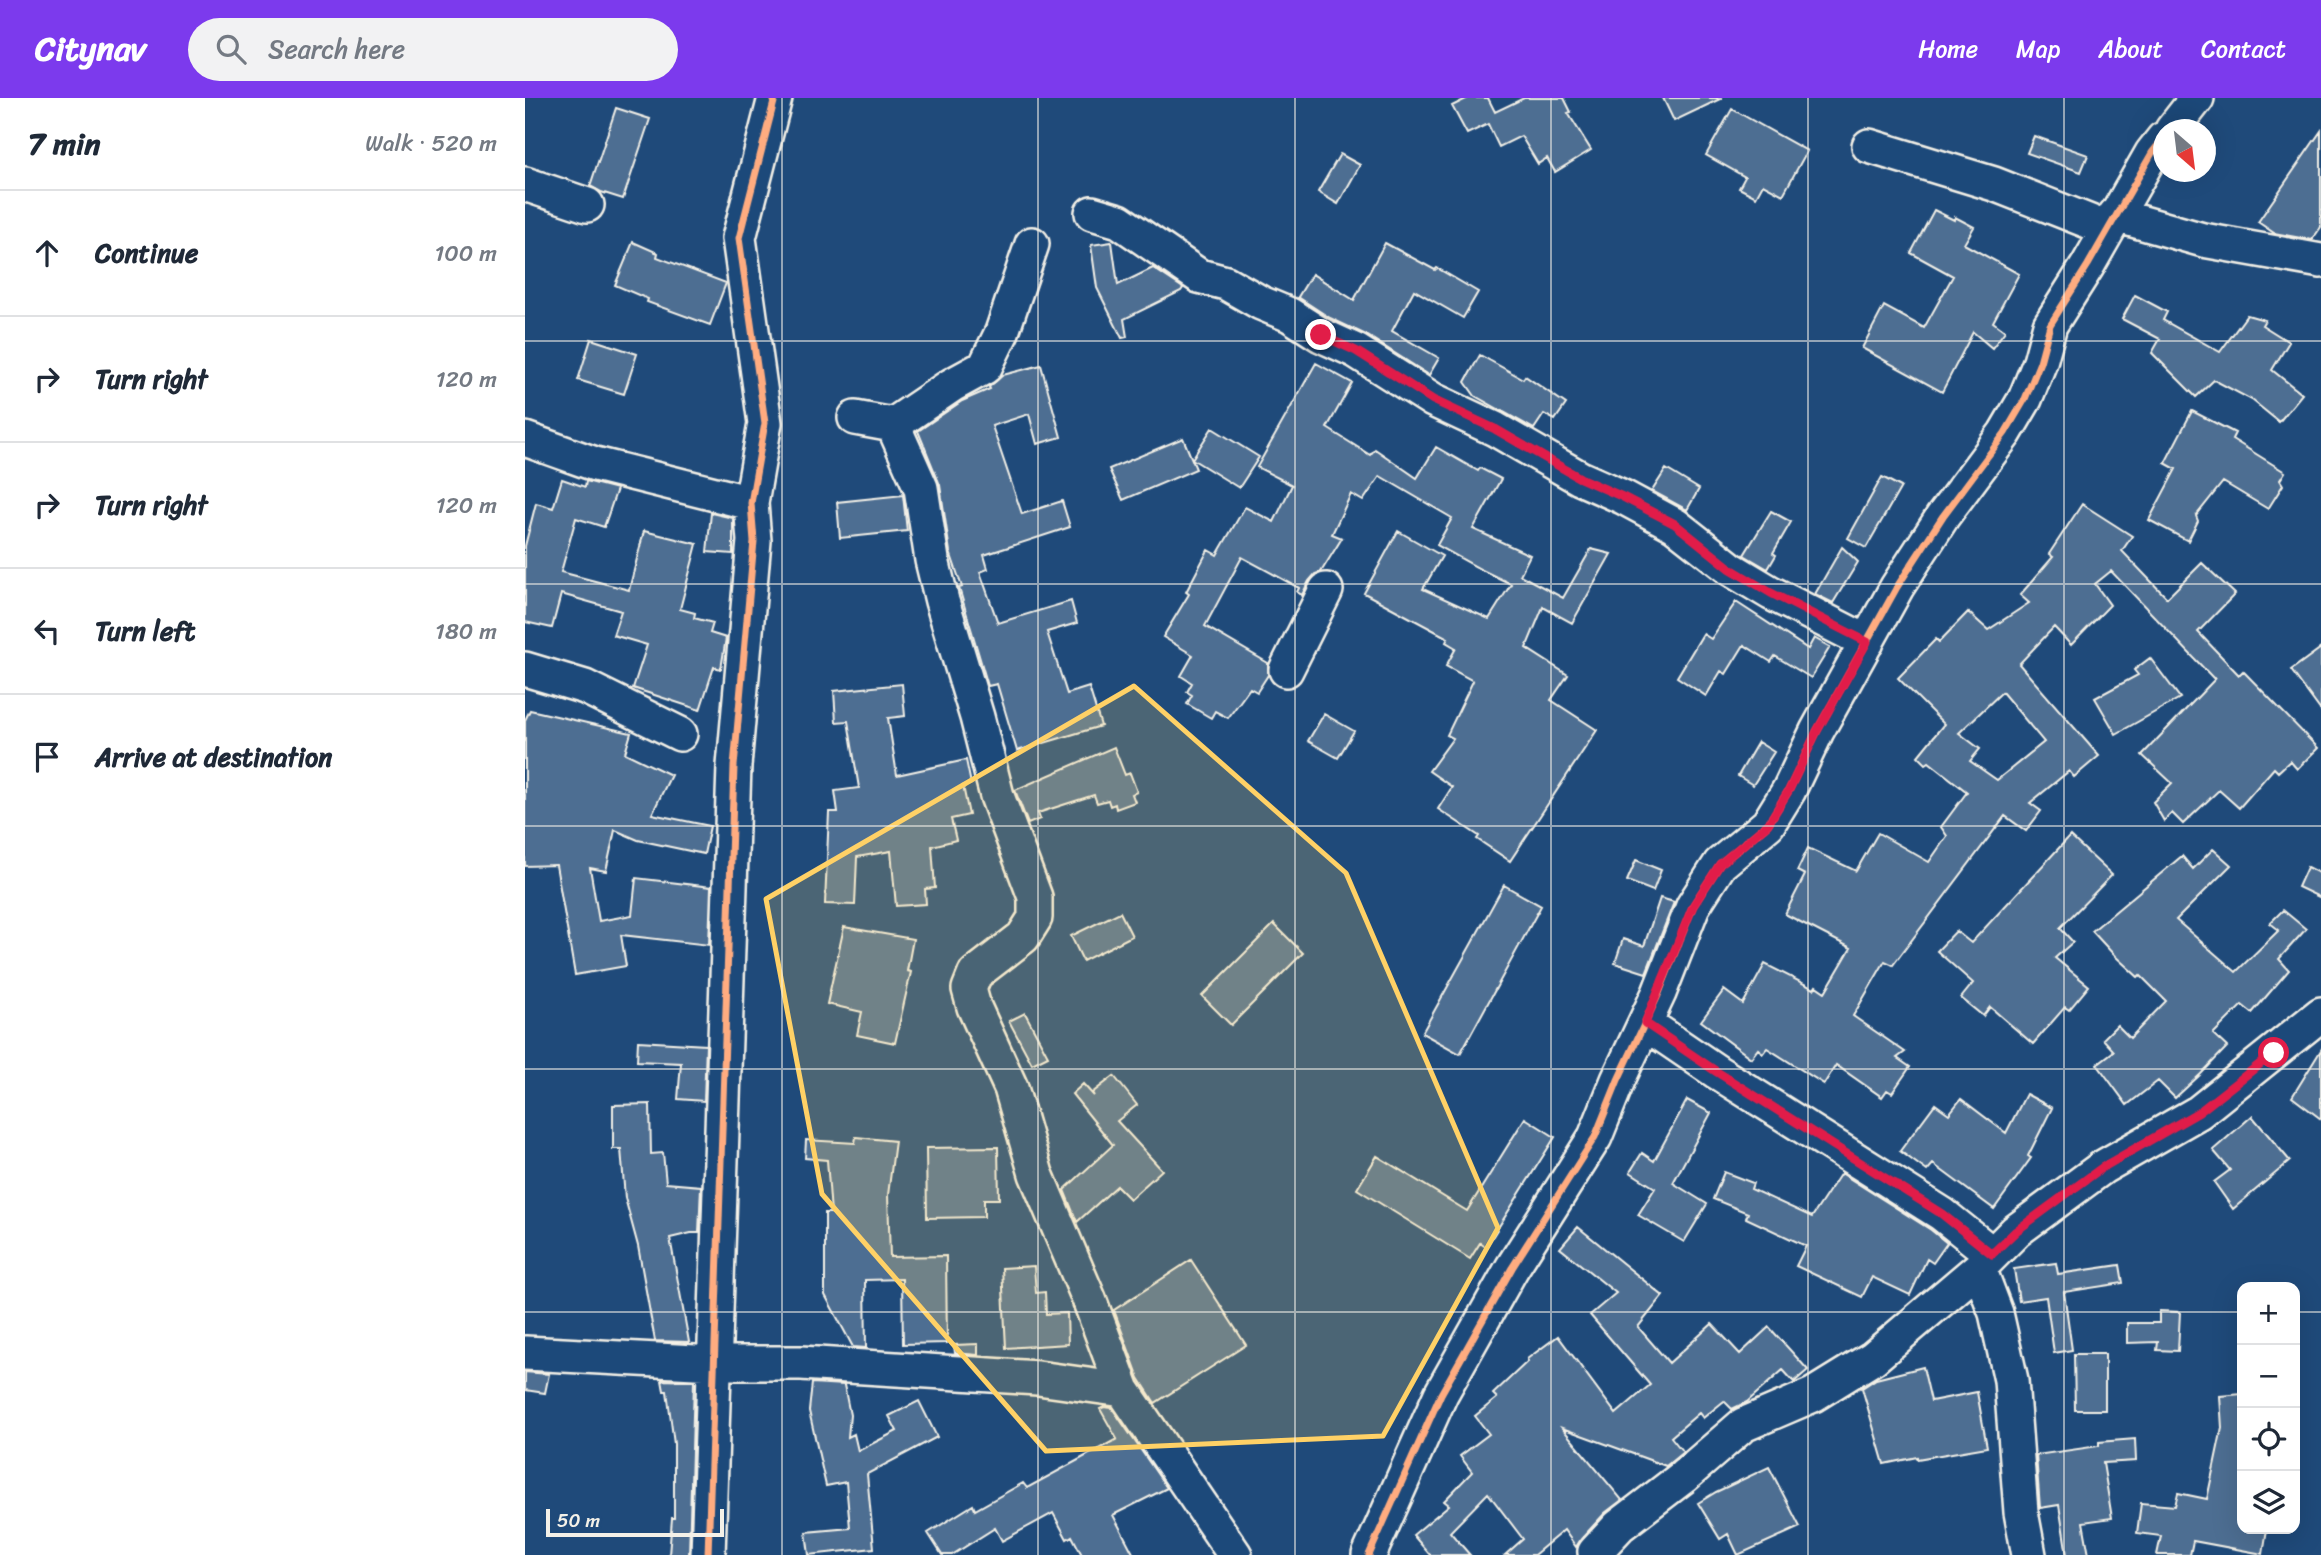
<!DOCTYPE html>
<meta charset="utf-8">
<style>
:root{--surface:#fff;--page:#f2f2f3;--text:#1f2937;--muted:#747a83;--line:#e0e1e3;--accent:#7c3aed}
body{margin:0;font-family:Sriracha,sans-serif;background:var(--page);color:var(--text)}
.controls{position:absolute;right:21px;bottom:21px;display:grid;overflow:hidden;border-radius:14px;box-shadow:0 7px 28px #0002}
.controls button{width:63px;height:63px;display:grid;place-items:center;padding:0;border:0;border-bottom:2px solid var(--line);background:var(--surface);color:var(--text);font:35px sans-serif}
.compass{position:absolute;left:1628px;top:21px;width:63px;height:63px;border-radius:50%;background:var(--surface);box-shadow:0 7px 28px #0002;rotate:152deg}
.scale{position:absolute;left:21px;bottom:18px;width:178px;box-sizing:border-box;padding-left:7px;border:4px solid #f4f1e8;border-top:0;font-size:19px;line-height:24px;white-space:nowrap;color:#f4f1e8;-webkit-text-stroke:5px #1f4a7a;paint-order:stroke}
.stop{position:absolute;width:21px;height:21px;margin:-16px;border:5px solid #e11d48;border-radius:50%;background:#fff}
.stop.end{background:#e11d48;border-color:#fff;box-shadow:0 2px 7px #0008}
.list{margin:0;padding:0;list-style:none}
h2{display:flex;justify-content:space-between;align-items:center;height:91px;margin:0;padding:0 28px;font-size:30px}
h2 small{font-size:23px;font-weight:400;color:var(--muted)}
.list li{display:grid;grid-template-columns:46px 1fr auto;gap:21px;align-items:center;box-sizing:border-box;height:126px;padding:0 28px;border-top:2px solid var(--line)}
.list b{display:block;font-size:26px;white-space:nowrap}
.list em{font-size:23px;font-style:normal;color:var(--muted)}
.icon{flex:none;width:38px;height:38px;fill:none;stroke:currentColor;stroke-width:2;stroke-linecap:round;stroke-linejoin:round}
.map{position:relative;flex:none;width:1796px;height:1457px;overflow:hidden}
header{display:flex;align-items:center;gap:42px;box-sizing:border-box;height:98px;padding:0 35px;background:var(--accent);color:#fff}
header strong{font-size:33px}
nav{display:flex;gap:38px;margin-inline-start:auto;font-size:24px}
.search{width:490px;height:63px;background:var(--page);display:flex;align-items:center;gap:18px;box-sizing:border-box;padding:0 24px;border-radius:38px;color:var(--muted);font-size:26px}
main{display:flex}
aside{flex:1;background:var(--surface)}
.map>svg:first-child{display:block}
</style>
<header>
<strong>Citynav</strong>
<div class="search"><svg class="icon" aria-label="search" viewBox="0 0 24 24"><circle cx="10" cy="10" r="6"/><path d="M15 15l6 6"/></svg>Search here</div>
<nav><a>Home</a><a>Map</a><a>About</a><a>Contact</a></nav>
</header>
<main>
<aside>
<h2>7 min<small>Walk · 520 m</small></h2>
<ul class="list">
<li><svg class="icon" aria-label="ahead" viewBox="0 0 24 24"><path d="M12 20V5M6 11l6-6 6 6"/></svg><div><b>Continue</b></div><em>100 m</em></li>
<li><svg class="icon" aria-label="right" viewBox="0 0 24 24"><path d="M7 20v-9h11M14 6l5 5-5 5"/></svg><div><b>Turn right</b></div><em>120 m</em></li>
<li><svg class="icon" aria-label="right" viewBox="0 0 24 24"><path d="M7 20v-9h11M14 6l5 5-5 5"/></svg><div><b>Turn right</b></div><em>120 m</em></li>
<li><svg class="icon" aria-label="left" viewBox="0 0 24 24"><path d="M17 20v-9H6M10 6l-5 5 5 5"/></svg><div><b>Turn left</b></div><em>180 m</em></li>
<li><svg class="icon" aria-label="arrive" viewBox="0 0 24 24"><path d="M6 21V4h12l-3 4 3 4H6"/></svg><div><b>Arrive at destination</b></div></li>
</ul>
</aside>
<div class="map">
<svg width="1796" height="1457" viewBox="0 0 1796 1457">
<rect width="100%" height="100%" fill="#1f4a7a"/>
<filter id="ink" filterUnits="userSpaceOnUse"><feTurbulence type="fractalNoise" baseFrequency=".0143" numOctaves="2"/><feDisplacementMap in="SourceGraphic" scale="14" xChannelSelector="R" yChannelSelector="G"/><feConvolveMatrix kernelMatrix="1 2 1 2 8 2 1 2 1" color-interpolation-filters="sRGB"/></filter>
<g filter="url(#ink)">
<path fill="#4d6e92" stroke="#f4f1e8" stroke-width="2" fill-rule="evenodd" d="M943,0H963L970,14L999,0H1039L1046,14L1043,15L1066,52L1030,74L1022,60L1013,66L996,38L974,49L963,26L942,36L927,8Z
M1138,0H1197L1149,23Z
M91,10L125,21L98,101L76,94L65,88Z
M1207,11L1282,53L1258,97L1238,86L1231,99L1214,90L1220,79L1181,57Z
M1796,33V129L1787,142L1749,135L1733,124Z
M1509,38L1563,57L1556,74L1502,55Z
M815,56L835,67L813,106L793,94Z
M1409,112L1429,122L1430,119L1449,129L1439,146L1494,176L1468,224L1480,233L1467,250L1448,234L1417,294L1337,250L1359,208L1399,230L1428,178L1386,155Z
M108,144L133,155L132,159L201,185L185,227L122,204L123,201L90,187Z
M587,144L593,187L628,170L658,190L656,193L599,221L602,239L597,240L572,190L566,147Z
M860,145L910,172L912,170L953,194L938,220L889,192L867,233L914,260L904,277L841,237L805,220L773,199L787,176L829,202Z
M1610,197L1642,214L1638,222L1695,254L1722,217L1740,222L1737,227L1764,244L1747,272L1777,296L1754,324L1727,302L1689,282L1671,299L1627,255L1635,241L1597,221Z
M66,241L112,256L99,296L53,282Z
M955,257L998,281L1000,278L1041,306L1030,322L1019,316L1009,331L950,298L940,284Z
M791,265L827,285L802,330L845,357L850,351L892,380L911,349L953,373L955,370L976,381L948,431L1005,457L995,477L1038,500L1066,451L1086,456L1047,525L1018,509L1001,550L1043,577L1026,602L1072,632L985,763L952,741L954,738L913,711L927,689L904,673L928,640L922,637L948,583L921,568L931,550L921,544L923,540L839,495L873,433L917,458L898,491L964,521L986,486L957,472L912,447L927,420L855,378L838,403L826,396L807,436L817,440L796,474L790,476L784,483L777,497L772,494L774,490L717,459L680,528L743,565V577L732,594L725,590L703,620L690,613L686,620L662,606L667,597L662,594L667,585L656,578L668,557L638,539L664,496L661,494L683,452L692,457L720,409L749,424L767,387L732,369Z
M516,267L536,339L512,346L504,316L467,328L497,416L537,403L545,429L459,457L463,471L455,474L473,525L546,503L552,525L522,534L542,596L564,589L576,628L492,653L472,586L463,588L434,490L437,489L425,454L415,387L393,333L437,303L465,291L464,289L478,277Z
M1667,313L1710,335L1707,341L1760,374L1755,382L1758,387L1743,411L1698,384L1671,418L1673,423L1663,443L1624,422L1651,371L1640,365Z
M687,330L734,359L714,390L667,361Z
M658,340L671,371L598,402L584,371Z
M1141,371L1174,391L1162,412L1127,393Z
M1357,379L1376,389L1341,450L1323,440Z
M37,381L60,389L61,383L92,391L79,429L51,420L36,474L104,492L119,433L172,446L155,511L170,515L169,520L188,525L185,535L201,540L196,571L189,569L175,612L108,590L122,547L88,537L96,513L36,496L27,530L0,524V448L11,405L28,410Z
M378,397L382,433L315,440L312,404Z
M1557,406L1607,438L1597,453L1642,500L1677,465L1710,496L1673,534L1714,577L1718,573L1793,650L1772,671L1765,663L1753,674L1749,670L1714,710L1694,692L1658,726L1647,715L1639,723L1628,704L1647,685L1617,657L1691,580L1689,581L1586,473L1570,486L1585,507L1546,547L1529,529L1494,566L1574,658L1549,679L1544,673L1505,705L1516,713L1501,733L1480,718L1368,867L1360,863L1328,918L1380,954L1372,960L1385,969L1367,995L1362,992L1357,999L1311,967L1299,986L1242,950L1238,955L1233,951L1226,960L1176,923L1199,892L1218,906L1240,866L1289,891L1291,888L1300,894L1326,850L1260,816L1280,777L1272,773L1283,750L1331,773L1353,735L1404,764L1422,738L1416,729L1442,694L1404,664L1401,666L1393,658L1419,626L1373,580L1411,541L1414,544L1443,514L1463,532L1504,505L1495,497L1528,459L1524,456ZM1477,594L1519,644L1472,682L1445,663L1455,651L1434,635Z
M1246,413L1266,424L1248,455L1251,457L1243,471L1219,457Z
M186,415L208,420V456L182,454Z
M1317,449L1333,464L1308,505L1290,496Z
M1211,504L1283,551L1289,540L1305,549L1286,580L1250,558L1246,564L1219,547L1201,576L1196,573L1181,598L1152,579L1178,536L1186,541Z
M1796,550V613L1766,572Z
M1625,560L1655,600L1591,636L1570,600L1613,577L1609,572Z
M377,586L380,618L363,620L372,677L441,662L446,686L438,688L444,717L426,721L431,742L407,748L410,790L400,791L401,806L371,808L366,753L332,759L330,807L300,806L304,714H313L310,693L334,690L323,623L311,624L309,593Z
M5,612L106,635L100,655L146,677L127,716L185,728L179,756L113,742L90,732L81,773L65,770L74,823L107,817L111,780L186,789L184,847L96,837L101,868L50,877L31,767L0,768V622Z
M799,616L829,633L813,660L783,643Z
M1233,644L1249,654L1228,687L1213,678Z
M589,649L600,677L605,675L612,694L607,696L610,704L591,711L590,706L585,708L583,702L572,705L569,697L513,715L515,721L503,726L490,692Z
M1545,738L1587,777L1535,830L1548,844L1530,860L1564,888L1544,912L1540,909L1508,946L1465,909L1458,918L1436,900L1448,885L1412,853L1431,833L1446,845Z
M1688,751L1706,767L1651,822L1711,874L1754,832L1745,825L1758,812L1781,831L1754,861L1764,872L1727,915L1717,907L1688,936L1702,949L1676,976L1650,1000L1633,983L1602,1007L1572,966L1589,953L1578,941L1592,927L1605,940L1641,903L1615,877L1613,879L1590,858L1567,833L1657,758L1668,771Z
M1111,762L1136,772L1128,793L1102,783Z
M1782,769L1796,776V800L1773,789Z
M979,787L1016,808L935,956L897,935Z
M1135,800L1149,804L1121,875L1090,865L1098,841L1119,848Z
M595,814L607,838L558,863L546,838Z
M749,826L778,855L706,927L677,898Z
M319,829L388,841L382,873L386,874L370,945L332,937L337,914L302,906Z
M500,915L523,958L507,966L484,923Z
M113,943L181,947L179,1003L153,1001L156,965L112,963Z
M1796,952V1021L1767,999Z
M589,978L612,1007L592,1023L637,1072L605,1101L592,1088L552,1124L539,1092L588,1047L547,996L558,986L569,998L567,995Z
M1501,996L1527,1010L1503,1058L1506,1060L1469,1111L1408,1066L1402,1073L1375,1053L1410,1006L1424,1016L1436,1001L1481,1035Z
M1162,1002L1186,1015L1148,1085L1182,1106L1159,1144L1113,1117L1130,1090L1105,1074L1117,1055L1129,1063Z
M125,1006L126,1056L138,1055L141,1085L176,1088L174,1135H166L145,1140L164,1244L130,1243L113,1148L100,1100L96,1051H88V1007Z
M1727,1018L1765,1063L1708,1111L1689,1084L1705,1072L1688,1052Z
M1000,1020L1030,1039L961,1149L955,1145L945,1161L832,1091L852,1058L942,1113Z
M331,1039L370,1043L363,1097L365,1159L421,1158L422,1245L378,1246L377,1181L340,1182L341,1250L328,1249L300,1197V1115H306L302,1062L280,1060L281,1042L330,1045Z
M473,1049L474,1101H459V1119L402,1120L401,1050Z
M1199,1074L1228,1085L1226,1091L1287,1119L1316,1075L1406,1132L1422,1145L1408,1165L1402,1161L1385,1197L1347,1179L1337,1199L1271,1168L1281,1148L1221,1120L1223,1115L1188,1101Z
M1053,1129L1138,1198L1113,1229L1144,1265L1187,1226L1215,1256L1244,1229L1283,1272L1269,1284L1258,1272L1222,1304L1207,1311L1199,1303L1178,1320L1174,1315L1146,1339L1158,1354L1141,1368L1037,1330L1097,1402L1080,1415L1056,1441L1051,1449L1039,1432L1009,1457H980L998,1441L963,1395L925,1434L945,1457H905L888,1437L924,1407L919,1403L947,1374L935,1358L964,1336L950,1318L972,1300L968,1296L1003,1263L1002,1261L1033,1238L1091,1316L1125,1287L1065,1217L1091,1195L1035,1150Z
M666,1162L721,1247L630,1305L614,1280L589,1212Z
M1531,1165L1533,1176L1595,1167L1598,1185L1539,1194L1547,1252L1529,1255L1521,1199L1494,1203L1489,1171Z
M509,1168L511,1195L520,1194L521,1216L542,1215L543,1246L481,1250L477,1170Z
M1634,1213L1655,1214L1653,1253L1632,1252L1633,1244L1602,1245V1225H1634Z
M453,1246V1257L430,1255L429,1247Z
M1549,1256H1580V1312H1550Z
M1398,1269L1406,1303L1452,1294L1462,1349L1392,1361V1359L1359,1366L1337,1290L1351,1281Z
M0,1274L24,1276L20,1295L0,1292Z
M137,1282L169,1283L164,1457H144L147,1420H149V1346L142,1293H139Z
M287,1285L319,1287L325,1317L323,1339L329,1336L333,1353L372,1333L364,1318L394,1303L412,1339L342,1376L349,1450L284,1457L281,1434L325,1430L321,1384L301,1388L284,1313Z
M1717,1296V1431H1742L1738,1456L1668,1443L1665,1457H1632L1636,1438L1612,1435L1616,1405L1650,1408L1653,1395L1682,1401L1697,1330L1695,1298Z
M579,1309L587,1310L642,1390L588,1417L609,1457H557L547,1438L542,1441L528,1415L477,1443L470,1430L427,1457H417L403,1435L448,1407L450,1412L498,1385L502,1390L592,1341L575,1311Z
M1610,1341L1611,1363L1578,1365L1587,1420L1558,1424L1564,1457H1542L1534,1407L1515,1410L1511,1357L1574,1348V1344Z
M1244,1369L1275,1429L1213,1457L1203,1436L1195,1441L1173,1405L1191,1394Z"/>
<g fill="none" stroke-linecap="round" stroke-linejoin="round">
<defs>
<path id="minor" d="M1647,32L1672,0
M1344,48L1469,86L1583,131
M0,86L62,107
M567,115L594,123L674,178L701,185L736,205L765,217L796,237L831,253L908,302L970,331L1055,380L1098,399L1150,427L1206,471L1246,495L1342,544
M1590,117L1678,142L1796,163
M330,320L368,327L427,287L460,269L477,234L507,146
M368,327L396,390L407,462L417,503L452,619L472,698L510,799V820L498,839L450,876L444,891L449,909L486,990L511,1076L564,1201L598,1292
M0,341L70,366L226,405
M0,571L60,589L155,636
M761,572L801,492
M1120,925L1192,974L1417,1116L1467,1156
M1454,1170L1471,1215L1486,1282L1496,1414L1504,1457
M0,1255L189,1265H276L513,1280L598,1292L710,1457
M183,1457L209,668L229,443L226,405L240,325L214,140L250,0
M844,1457L916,1296L987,1170L1070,1039L1093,982L1134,895L1168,808L1195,766L1243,726L1264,692L1292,633L1372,489L1418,418L1480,335L1500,301L1515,264L1525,227L1563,167L1627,55L1638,41
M1071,1457L1070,1454L1094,1428L1158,1379L1218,1327L1288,1297L1348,1260L1454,1170L1491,1133L1578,1069L1674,1014L1796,916"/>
</defs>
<use href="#minor" stroke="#f4f1e8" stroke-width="38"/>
<use href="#minor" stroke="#1f4a7a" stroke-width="33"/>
<defs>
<path id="cycleway" d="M183,1457L209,668L229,443L226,405L240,325L214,140L250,0
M844,1457L916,1296L987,1170L1070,1039L1093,982L1134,895L1168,808L1195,766L1243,726L1264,692L1292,633L1372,489L1418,418L1480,335L1500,301L1515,264L1525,227L1563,167L1627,55L1638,41"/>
</defs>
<use href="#cycleway" stroke="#1f4a7a" stroke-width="11"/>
<use href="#cycleway" stroke="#ffac80" stroke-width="7"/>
</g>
</g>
<g fill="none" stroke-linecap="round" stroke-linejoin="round" filter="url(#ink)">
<path stroke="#e11d48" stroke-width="9" d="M796,237L831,253L908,302L970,331L1055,380L1098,399L1150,426L1206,471L1246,495L1342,544L1292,633L1264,692L1243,726L1195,766L1168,808L1120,925L1192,974L1417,1116L1467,1156L1491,1133L1578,1069L1674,1014L1749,955"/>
</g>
<path fill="#ffd166" fill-opacity="0.2" stroke="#ffd166" stroke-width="5" stroke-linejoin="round" d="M609,588L821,775L973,1130L858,1338L521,1353L297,1096L241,801Z"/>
<path fill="none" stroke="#f4f1e8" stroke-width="2" stroke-opacity="0.55" d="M257,0V1457M513,0V1457M770,0V1457M1026,0V1457M1283,0V1457M1539,0V1457M0,243H1796M0,486H1796M0,728H1796M0,971H1796M0,1214H1717M1770,1214H1796"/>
</svg>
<div class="controls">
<button>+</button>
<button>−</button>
<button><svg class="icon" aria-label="locate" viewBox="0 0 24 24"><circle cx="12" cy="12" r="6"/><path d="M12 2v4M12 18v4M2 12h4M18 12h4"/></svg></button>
<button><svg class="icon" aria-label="layers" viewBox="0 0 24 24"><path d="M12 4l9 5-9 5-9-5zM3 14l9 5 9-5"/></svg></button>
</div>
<svg class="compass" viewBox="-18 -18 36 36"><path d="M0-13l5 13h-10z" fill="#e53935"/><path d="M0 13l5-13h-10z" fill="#747a83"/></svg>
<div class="scale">50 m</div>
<div class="stop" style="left:1749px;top:955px"></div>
<div class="stop end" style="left:796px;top:237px"></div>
</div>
</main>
